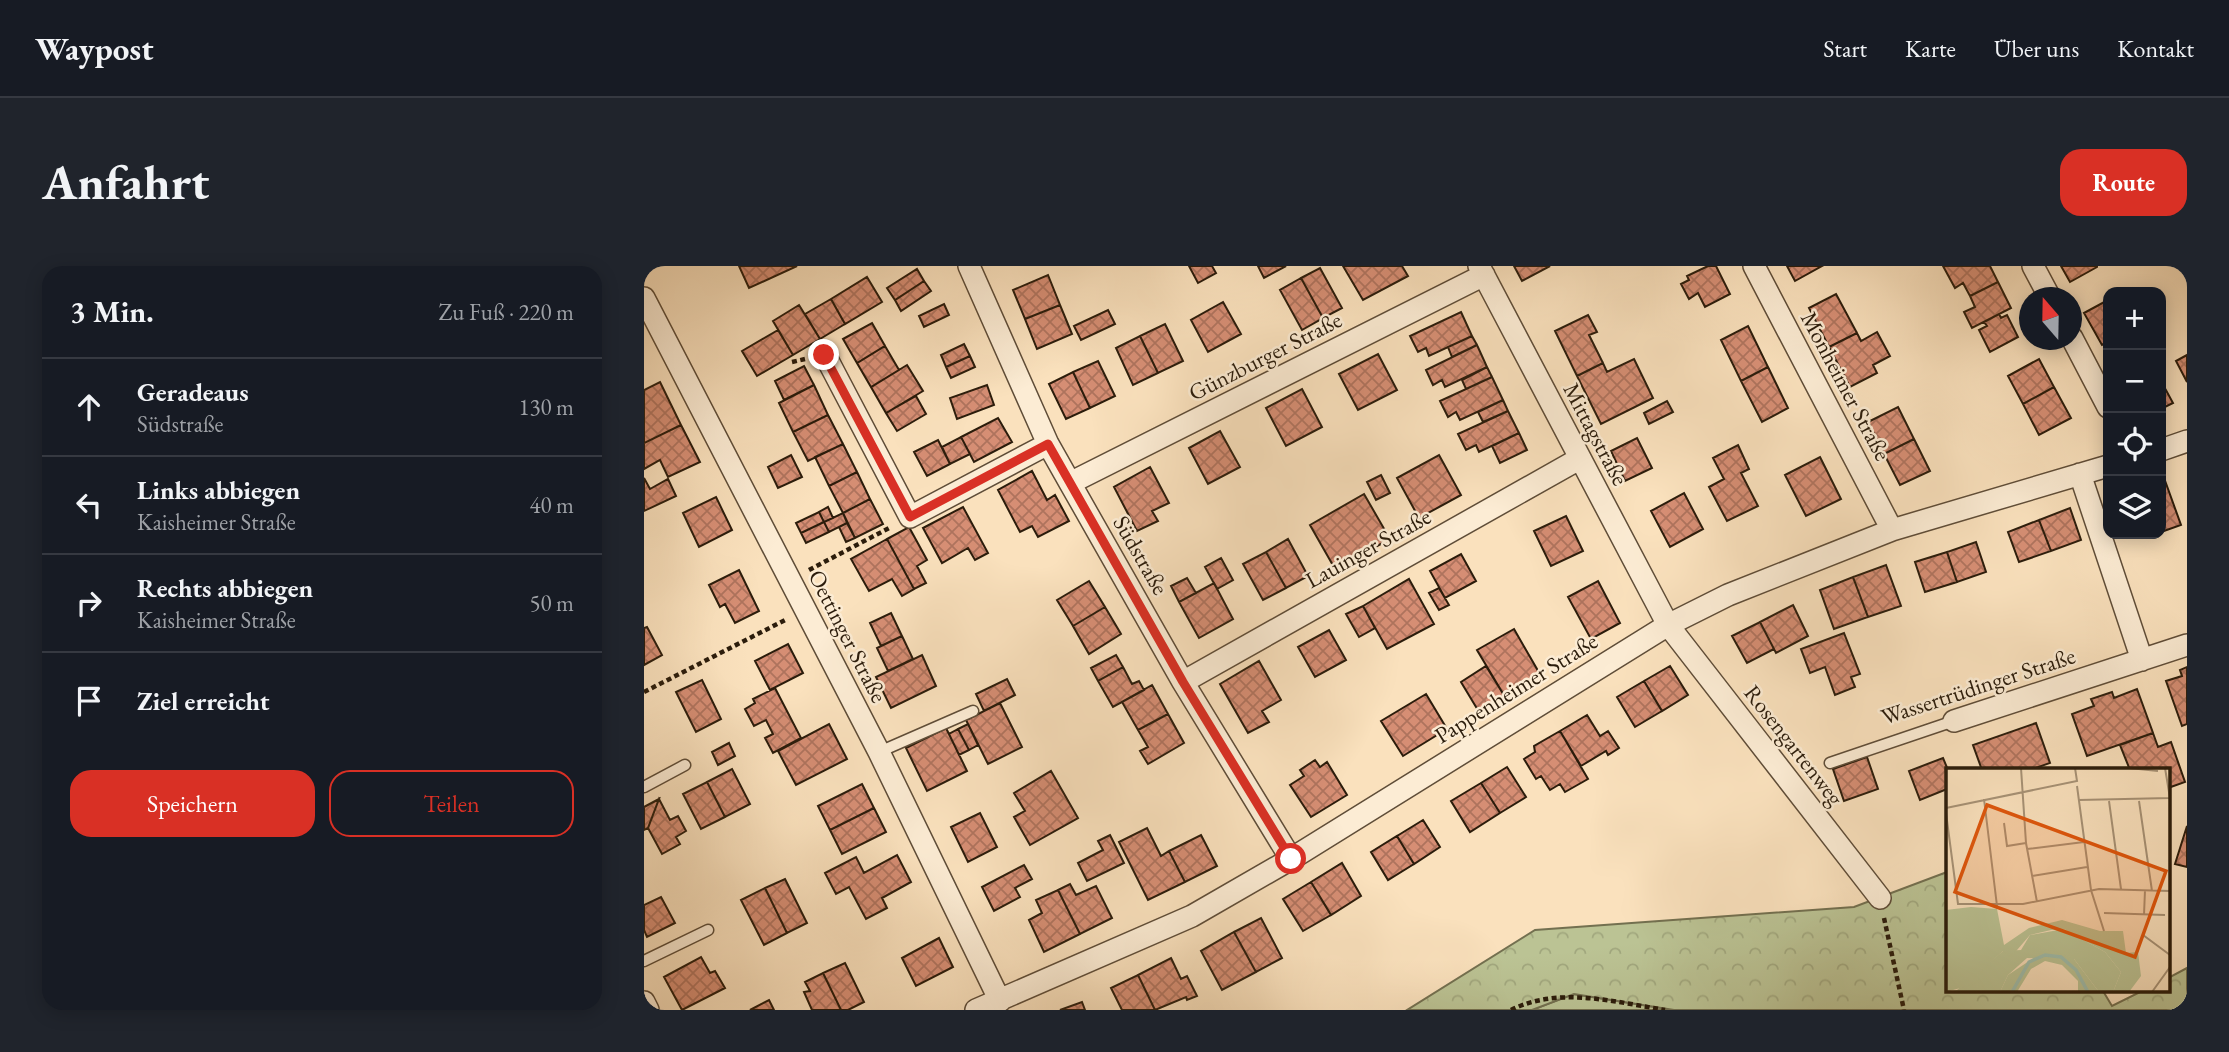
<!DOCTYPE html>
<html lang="de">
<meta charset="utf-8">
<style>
:root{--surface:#171b24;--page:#20242c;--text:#f1f3f6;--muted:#9ea1a6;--line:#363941;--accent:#d93025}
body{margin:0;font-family:"EB Garamond",serif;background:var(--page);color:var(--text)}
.controls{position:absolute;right:21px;top:21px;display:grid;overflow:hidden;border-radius:14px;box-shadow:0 4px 18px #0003}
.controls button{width:63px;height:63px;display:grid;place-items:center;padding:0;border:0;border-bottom:2px solid var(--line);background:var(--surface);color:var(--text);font:35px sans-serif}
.compass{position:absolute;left:1375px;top:21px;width:63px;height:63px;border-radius:50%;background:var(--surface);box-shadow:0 4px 18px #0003;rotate:340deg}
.stop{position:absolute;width:21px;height:21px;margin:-16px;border:5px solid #d93025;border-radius:50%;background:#fff}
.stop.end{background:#d93025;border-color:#fff;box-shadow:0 2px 7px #0008}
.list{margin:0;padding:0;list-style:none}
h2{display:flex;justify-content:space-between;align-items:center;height:91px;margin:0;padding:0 28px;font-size:30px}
h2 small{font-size:23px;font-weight:400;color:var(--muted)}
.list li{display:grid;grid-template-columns:46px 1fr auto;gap:21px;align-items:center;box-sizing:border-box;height:98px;padding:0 28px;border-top:2px solid var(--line)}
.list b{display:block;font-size:26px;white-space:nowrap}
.list p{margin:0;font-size:23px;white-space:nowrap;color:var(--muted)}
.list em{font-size:23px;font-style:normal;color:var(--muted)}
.actions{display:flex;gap:14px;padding:21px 28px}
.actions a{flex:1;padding:16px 0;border:2px solid var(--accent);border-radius:21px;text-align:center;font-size:24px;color:var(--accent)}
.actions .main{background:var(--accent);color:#fff}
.icon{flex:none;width:38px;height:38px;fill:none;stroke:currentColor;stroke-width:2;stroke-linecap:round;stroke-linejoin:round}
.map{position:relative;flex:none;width:1543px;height:744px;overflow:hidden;border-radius:21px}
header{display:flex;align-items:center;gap:42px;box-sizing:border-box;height:98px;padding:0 35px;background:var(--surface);border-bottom:2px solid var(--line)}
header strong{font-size:33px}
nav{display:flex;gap:38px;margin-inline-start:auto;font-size:24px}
.intro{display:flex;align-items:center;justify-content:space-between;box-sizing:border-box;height:168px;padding:0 42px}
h1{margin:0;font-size:49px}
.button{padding:18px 32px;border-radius:21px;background:var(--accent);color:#fff;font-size:24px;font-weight:700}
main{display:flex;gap:42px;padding:0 42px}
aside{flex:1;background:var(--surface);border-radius:21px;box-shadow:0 4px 18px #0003}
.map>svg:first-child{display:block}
</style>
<header>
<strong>Waypost</strong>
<nav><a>Start</a><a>Karte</a><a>Über uns</a><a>Kontakt</a></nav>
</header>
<div class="intro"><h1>Anfahrt</h1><a class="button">Route</a></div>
<main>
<aside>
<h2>3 Min.<small>Zu Fuß · 220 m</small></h2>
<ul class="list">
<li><svg class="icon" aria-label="ahead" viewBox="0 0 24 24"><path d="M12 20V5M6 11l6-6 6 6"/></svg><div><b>Geradeaus</b><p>Südstraße</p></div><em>130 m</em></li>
<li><svg class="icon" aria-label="left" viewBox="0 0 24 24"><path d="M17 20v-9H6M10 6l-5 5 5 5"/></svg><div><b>Links abbiegen</b><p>Kaisheimer Straße</p></div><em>40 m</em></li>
<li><svg class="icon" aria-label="right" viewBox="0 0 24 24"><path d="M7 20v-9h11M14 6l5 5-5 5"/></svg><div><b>Rechts abbiegen</b><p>Kaisheimer Straße</p></div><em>50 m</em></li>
<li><svg class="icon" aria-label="arrive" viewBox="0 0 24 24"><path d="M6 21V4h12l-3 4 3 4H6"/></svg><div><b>Ziel erreicht</b></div></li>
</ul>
<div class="actions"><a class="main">Speichern</a><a>Teilen</a></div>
</aside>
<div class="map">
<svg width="1543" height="744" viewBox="0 0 1543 744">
<defs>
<pattern id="forest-crowns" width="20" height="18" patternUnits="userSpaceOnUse" patternTransform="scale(1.75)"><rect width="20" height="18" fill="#bbc394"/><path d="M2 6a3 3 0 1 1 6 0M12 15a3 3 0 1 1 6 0" fill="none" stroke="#a1a77e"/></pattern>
<pattern id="building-cross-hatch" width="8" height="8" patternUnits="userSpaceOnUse" patternTransform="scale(1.75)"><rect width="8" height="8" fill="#d68e74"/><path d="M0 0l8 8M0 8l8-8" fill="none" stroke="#ae735d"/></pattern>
</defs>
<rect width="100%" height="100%" fill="#fae1bd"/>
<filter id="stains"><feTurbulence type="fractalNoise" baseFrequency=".00286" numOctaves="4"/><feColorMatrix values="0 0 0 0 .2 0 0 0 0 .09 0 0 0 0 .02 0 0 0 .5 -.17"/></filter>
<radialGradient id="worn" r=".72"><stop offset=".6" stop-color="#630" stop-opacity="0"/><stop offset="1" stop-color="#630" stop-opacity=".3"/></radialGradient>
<path fill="#bbc394" stroke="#737050" stroke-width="2" d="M929,728L1030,744H888Z"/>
<path fill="url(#forest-crowns)" stroke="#737050" stroke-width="2" d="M1303,606V725H1459L1468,740L1498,725H1524V712L1543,702V744H1030L930,728L888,744H763L891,664L1210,641Z"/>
<path fill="url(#building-cross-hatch)" stroke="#2b1c0b" stroke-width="2" d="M95,0H153L105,22Z
M545,0H568L572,7L554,17Z
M614,0H642L620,12Z
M699,0H758L764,10L719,34Z
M870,0H906L878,15Z
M1064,0H1072L1086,28L1061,41L1054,27L1045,33L1037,18L1045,14L1043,10Z
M1143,0H1178L1151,15Z
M1299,0H1346L1354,16L1326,30L1319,17L1311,22Z
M1417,0H1453V1L1426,16Z
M676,2L698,42L679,52L657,12Z
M273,3L280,15L251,34L243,22Z
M404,9L416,39L381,53L369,24Z
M223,11L238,36L201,58L187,33Z
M657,12L679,52L658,64L636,24Z
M280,15L287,25L257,45L251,34Z
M1354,16L1367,42L1328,62L1320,46L1331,41L1326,30Z
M1192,28L1213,67L1185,81L1165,42Z
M187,33L201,58L176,73L161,48Z
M1464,34V76L1458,79L1440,47Z
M579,36L597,68L564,86L547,54Z
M300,38L305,49L280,61L275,50Z
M155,39L176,73L149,89L129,55Z
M416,39L428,68L393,83L381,53Z
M464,44L471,58L437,74L430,60Z
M817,46L828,70L785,90L782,82L774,86L766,70Z
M1355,48L1357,52L1363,49L1374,71L1346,86L1335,64L1343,60L1340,56Z
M944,49L953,66L945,69L959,97L933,110L911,65Z
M228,57L241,80L213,97L199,73Z
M521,58L539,95L514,107L496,70Z
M1104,60L1124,101L1097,115L1077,74Z
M134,64L149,89L113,110L98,85Z
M1233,66L1246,90L1229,99L1233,107L1206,121L1185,81L1213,67L1217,75Z
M496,70L514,107L489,119L472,82Z
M828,70L833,79L808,91L804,81Z
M320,78L326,90L302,101L297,89Z
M833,79L843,101L801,121L798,114L789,119L782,104Z
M241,80L255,104L227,121L213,97Z
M734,88L753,124L714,144L695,108Z
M1543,89V116L1532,95Z
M326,90L331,101L307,112L302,101Z
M990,93L1009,132L957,158L933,110L959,97L963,106Z
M1395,93L1410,121L1379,138L1364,110Z
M454,95L471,130L446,142L429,106Z
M263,99L279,125L242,147L227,121Z
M160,100L170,119L140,134L131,115Z
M843,101L848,111L822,123L818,114Z
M1124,101L1144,142L1118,156L1097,115Z
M429,106L446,142L422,153L405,118Z
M848,111L859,134L816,154L812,146L804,151L796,135Z
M1517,115L1529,137L1517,143Z
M16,116L37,159L0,177V124Z
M170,119L184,149L149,166L135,137Z
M343,119L350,139L313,153L306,132Z
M1410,121L1427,152L1395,169L1379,138Z
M658,123L678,161L642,180L622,142Z
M272,130L282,148L253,165L242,147Z
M859,134L864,145L839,156L834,146Z
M1023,135L1029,146L1005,158L1000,147Z
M1254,141L1270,173L1240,188L1224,156Z
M864,145L875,167L835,186L832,179L822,184L814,168Z
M184,149L199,178L164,195L149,166Z
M354,152L368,176L330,196L317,171Z
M37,159L56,196L24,211L16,194L0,203V177Z
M576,165L596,201L564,218L545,182Z
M875,167L883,184L856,197L848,180Z
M317,171L326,188L306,198L298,181Z
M993,172L1008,202L981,215L967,185Z
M1270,173L1286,205L1256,219L1240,188Z
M294,174L306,198L283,210L270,186Z
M199,178L213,206L185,220L171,191Z
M1094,179L1105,203L1097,207L1114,240L1083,255L1065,221L1080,213L1069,192Z
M147,189L158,211L134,222L124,201Z
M795,189L817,229L775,252L753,212Z
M1176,191L1197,233L1162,250L1141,209Z
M506,201L525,237L508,245L514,255L493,265L470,221Z
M388,205L403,234L411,229L425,255L394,271L388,260L376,266L354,224Z
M213,206L226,233L199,247L185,220Z
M737,209L746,227L732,234L723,216Z
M1519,209L1537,259L1517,266V210Z
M0,212L6,223L24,213L32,230L0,245Z
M1040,227L1059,263L1026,281L1007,245Z
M720,228L746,273L691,303L666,259Z
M72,231L88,264L55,281L39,247Z
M226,233L239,258L211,272L199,247Z
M184,241L189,252L180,256L175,246Z
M319,241L344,287L331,294L324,282L298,297L279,262Z
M1426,242L1437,274L1407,285L1395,254Z
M175,246L180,256L157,267L152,257Z
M199,247L203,257L185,266L180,256Z
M922,250L939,285L907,300L890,265Z
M1395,254L1407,285L1375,296L1364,266Z
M180,256L185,266L162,277L157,267Z
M203,257L211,272L202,276L195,261Z
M265,261L283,294L273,300L282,317L270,323L243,273Z
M243,273L270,323L258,330L248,313L225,325L207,293Z
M644,273L664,310L642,322L622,286Z
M1332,276L1342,306L1313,316L1303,286Z
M622,286L642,322L619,334L599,298Z
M1303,286L1313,316L1281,326L1271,296Z
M817,288L832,315L801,332L786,305Z
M577,292L589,314L573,323L561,301Z
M1242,299L1257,340L1224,351L1209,311Z
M95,304L115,345L91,357L81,338L76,341L65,319Z
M1209,311L1224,351L1190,363L1176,324Z
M543,312L552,327L535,336L527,320Z
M765,313L790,358L743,383L719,340Z
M445,315L461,341L429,360L413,334Z
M954,315L976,357L947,373L924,331Z
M570,317L589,353L555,372L535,336Z
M795,322L805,339L795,344L785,327Z
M1149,339L1164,370L1132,387L1116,356Z
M719,340L731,362L715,371L702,348Z
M461,341L477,368L445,388L429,360Z
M247,347L258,370L237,380L226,357Z
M1116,356L1130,383L1103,397L1088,370Z
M3,361L18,389L0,399V362Z
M870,363L897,410L861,431L833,384Z
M685,364L702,394L671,411L654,381Z
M1200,367L1216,408L1207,411L1211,421L1191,429L1181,401L1166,407L1157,383Z
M258,370L269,393L244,405L233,382Z
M144,378L159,407L126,424L111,395Z
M278,389L292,420L247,442L232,411Z
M472,389L479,401L454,415L447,402Z
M615,395L637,434L618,445L625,456L604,467L576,418Z
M842,400L861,431L835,446L817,416Z
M1026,400L1044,429L1018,445L1000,415Z
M479,401L488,418L495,415L500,424L469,441L454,415Z
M1543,401V458L1538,460L1522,415L1538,410L1536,404Z
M363,413L371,429L340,445L332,428Z
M58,414L77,453L52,466L32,426Z
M1000,415L1018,445L991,461L973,431Z
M508,419L524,448L494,464L478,436Z
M131,422L157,472L129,487L121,472L129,468L122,454L110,460L101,443L111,437L109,433Z
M1493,423L1509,467L1443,490L1428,448L1450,440L1447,433L1468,426L1470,432Z
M782,428L803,463L759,490L737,455Z
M356,437L378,481L344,498L322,454Z
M524,448L540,477L504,498L496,485L504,481L494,464Z
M943,449L956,470L964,465L975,482L964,489L962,485L937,500L916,465Z
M1392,457L1406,497L1386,504H1338L1329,479Z
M185,458L203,493L152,519L134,485Z
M324,458L334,479L325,484L314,463Z
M302,462L323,505L283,525L262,482Z
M314,463L325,484L315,489L305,468Z
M916,465L944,513L921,526L916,518L906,524L897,510L892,513L880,493L891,486L890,480Z
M1509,467L1514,481L1527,476L1541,516L1524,522V504H1486L1476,479Z
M85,477L91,490L74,499L68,486Z
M1223,491L1234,523L1200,535L1189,503Z
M1299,492L1304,504L1303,523L1276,534L1265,505Z
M671,494L676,501L683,496L703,529L667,551L646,519L660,510L656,504Z
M863,501L882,531L856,547L837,517Z
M88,503L106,538L81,551L63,516Z
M407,505L434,552L386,579L370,551L381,545L370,527Z
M63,516L81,551L57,563L39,528Z
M837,517L856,547L826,566L807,535Z
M218,518L230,542L186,564L174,540Z
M15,533L4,562L0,564V541Z
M15,533L26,554L34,550L42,565L32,571L36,578L18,588L4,562Z
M230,542L242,566L198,588L186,564Z
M336,547L353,581L324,596L307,561Z
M779,554L796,581L770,598L753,570Z
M1543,560V601L1531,598Z
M503,562L517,590L525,585L541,616L504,634L475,576Z
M466,569L480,597L443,615L434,597L459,584L454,575Z
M557,569L573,600L541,616L525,585Z
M753,570L770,598L744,614L727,586Z
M253,589L267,616L238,632L243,642L222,653L205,621L192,628L181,607L212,591L220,607Z
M698,597L717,630L687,649L667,616Z
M380,599L388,613L371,622L376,631L350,645L338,621Z
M141,613L163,657L143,667L121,622Z
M667,616L687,649L659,665L639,633Z
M426,618L432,629L452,620L468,652L436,668L414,624Z
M121,622L143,667L120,679L97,634Z
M414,624L436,668L400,686L385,654L398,647L392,634Z
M17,631L31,657L3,671L0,664V639Z
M617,652L638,692L612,706L590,666Z
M590,666L612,706L578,724L557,685Z
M295,672L309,701L272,720L258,692Z
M57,691L66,707L71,705L81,722L38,744L20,711Z
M527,692L537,713L543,710L553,730L543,734L542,731L511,744L494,709Z
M201,697L220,736L204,744H197L179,707Z
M179,707L197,744H168L160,726L166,725L161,716Z
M494,709L511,744H478L467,722Z
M125,734L130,744H106Z
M438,736L441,744H416Z"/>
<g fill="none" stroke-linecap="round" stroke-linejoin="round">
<defs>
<path id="service" d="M235,486L329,445
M1186,497L1310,455
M0,521L41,499
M0,695L64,664"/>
<path id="minor" d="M325,0L404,178L426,217L539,416L647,593
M835,0L1024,359L1236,632
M1110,0L1248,264
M1389,0L1406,32
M0,32L235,486L356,735
M1428,72L1464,141
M181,89L266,251L404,178
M1517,184L1543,175
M1436,208L1498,394
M426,217L840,9
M539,416L935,193
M1310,455L1543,379
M0,736L4,744
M332,744L548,650L647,593L1024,359L1084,329L1248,264L1464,200"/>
</defs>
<use href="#service" stroke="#5f4d38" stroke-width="13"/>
<use href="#minor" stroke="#5f4d38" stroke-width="24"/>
<path stroke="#2b1c0b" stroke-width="4.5" stroke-dasharray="5 3.5" stroke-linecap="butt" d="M148,96L161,93
M165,304L247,261
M0,426L143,353
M1240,652L1260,744
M867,744C915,720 971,736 1021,744"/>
<use href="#service" stroke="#fcecd4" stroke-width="10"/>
<use href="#minor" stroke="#fcecd4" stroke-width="21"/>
</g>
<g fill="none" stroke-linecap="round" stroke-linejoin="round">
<path stroke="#d93025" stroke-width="9" d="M180,89L266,251L404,178L539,416L647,593"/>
</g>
<g text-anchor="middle" stroke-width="5" stroke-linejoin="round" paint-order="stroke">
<g font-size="23" fill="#2b1c0b" stroke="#fcecd4">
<text transform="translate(621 90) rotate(-27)" y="8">Günzburger Straße</text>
<text transform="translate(1202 120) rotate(62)" y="8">Monheimer Straße</text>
<text transform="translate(952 168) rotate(62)" y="8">Mittagstraße</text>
<text transform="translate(724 282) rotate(-29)" y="8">Lauinger Straße</text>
<text transform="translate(497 289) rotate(60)" y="8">Südstraße</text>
<text transform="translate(204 370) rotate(63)" y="8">Oettinger Straße</text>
<text transform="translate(1334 420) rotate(-18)" y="8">Wassertrüdinger Straße</text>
<text transform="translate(872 422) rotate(-32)" y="8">Pappenheimer Straße</text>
<text transform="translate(1150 479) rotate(52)" y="8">Rosengartenweg</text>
</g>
</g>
<g transform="translate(1302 502)">
<rect width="224" height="224" fill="#fae1bd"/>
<path d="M118,161L159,184L175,204L167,224H153L128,191L81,190L62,207L54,224H0L11,222L57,183L75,182L84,167Z" fill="#bbc394"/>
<path d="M25,139L51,141L58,177L83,160L116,152L154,163H177L180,185L192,184L195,208L183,224H167L175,204L159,184L118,161L105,162L84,167L65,189L57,183L33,205L32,215L0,224V142ZM101,181L128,191L153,224H132V213L116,197L99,193L85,201L71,224H54L62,207Z" fill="#bbc394"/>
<path fill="none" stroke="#9fbead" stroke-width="3.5" d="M66,224L83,194L99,187L115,189L130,202L142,224"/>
<path fill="none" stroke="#a79276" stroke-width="2" d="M75,0L80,75L91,134M183,0L212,3M219,0L224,30M131,18L145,122L158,163M38,31L51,138M133,32L224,30M163,33L175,121M193,33L206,123M0,40L131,13L129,0M0,45L12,136H77L153,121L224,123M58,55L61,78L80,75M81,81L138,74M86,108L141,99M158,145L219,147M198,147L199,122M197,167L224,187M206,224L224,199"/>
<path fill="#df560c" fill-opacity="0.15" stroke="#df560c" stroke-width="3.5" d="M41,37L220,103L189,189L9,124Z"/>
<rect width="224" height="224" fill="none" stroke="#2b1c0b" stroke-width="3.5"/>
</g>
<rect width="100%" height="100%" filter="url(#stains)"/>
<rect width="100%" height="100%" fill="url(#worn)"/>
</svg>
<div class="controls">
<button>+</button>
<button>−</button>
<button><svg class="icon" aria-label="locate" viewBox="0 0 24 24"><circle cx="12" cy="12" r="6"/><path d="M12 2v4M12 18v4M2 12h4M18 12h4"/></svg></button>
<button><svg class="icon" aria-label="layers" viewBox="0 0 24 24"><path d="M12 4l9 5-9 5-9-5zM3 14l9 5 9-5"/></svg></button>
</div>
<svg class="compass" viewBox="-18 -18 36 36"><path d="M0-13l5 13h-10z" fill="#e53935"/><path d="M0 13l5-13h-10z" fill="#9ea1a6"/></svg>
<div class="stop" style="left:647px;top:593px"></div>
<div class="stop end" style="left:180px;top:89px"></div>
</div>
</main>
